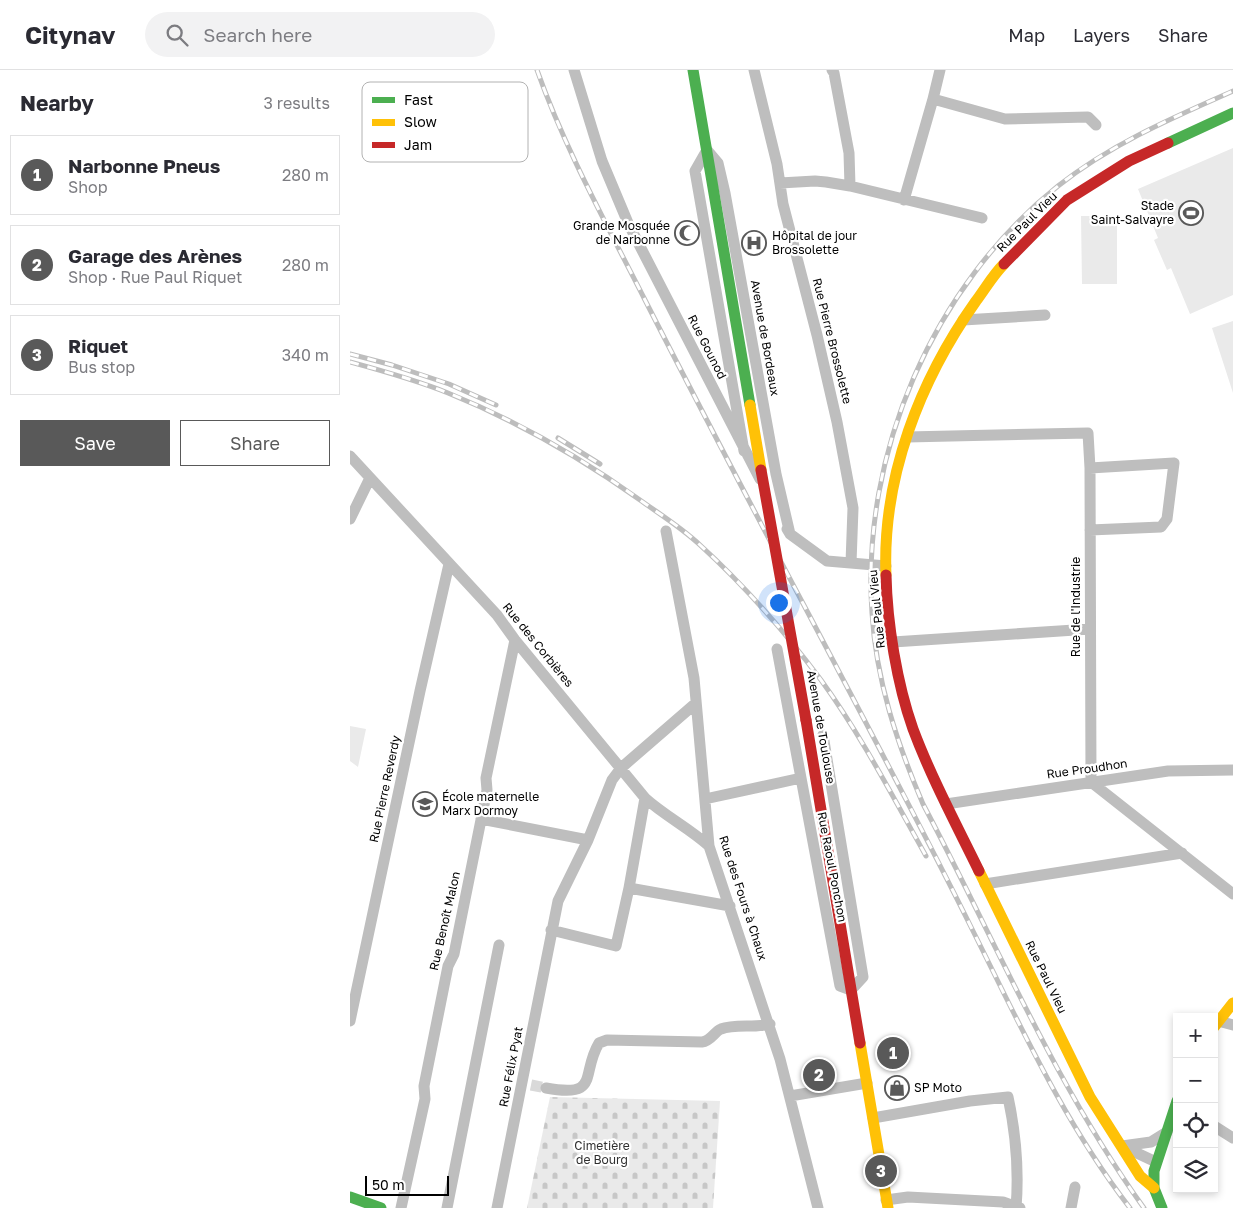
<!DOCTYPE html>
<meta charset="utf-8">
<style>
:root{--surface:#fff;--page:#f2f2f3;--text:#2b2b33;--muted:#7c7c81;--line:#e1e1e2;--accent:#595959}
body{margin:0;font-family:"Golos Text",sans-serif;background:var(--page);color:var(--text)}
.controls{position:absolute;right:15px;bottom:15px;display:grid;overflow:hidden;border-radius:0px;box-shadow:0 2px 8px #0003}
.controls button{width:45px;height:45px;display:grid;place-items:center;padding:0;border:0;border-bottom:1px solid var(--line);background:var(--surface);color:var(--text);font:25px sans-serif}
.scale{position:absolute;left:15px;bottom:12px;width:84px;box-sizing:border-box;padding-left:5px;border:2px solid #000;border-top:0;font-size:14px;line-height:18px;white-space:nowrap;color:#000;-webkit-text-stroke:4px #fff;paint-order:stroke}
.you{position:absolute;left:428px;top:532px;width:18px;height:18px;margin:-12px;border:4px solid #fff;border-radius:50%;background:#1a73e8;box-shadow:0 0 0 8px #1a73e833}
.badge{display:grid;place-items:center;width:32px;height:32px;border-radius:50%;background:var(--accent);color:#fff;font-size:16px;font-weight:700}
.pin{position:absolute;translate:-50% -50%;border:2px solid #fff;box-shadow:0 1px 5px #0006}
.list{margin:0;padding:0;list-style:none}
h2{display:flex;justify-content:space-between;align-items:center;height:65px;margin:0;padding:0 20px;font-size:21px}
h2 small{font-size:16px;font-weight:400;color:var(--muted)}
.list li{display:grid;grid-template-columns:32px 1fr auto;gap:15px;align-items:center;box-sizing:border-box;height:80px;margin:0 10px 10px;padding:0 10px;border:1px solid var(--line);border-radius:0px}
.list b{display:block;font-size:19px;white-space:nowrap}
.list p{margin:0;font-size:16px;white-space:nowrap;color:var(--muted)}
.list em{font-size:16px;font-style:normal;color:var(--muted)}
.actions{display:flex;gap:10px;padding:15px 20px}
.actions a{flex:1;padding:11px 0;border:1px solid var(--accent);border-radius:0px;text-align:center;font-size:18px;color:var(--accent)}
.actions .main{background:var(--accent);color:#fff}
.icon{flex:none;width:28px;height:28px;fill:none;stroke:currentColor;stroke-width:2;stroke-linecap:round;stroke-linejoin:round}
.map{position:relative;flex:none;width:883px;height:1138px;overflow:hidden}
header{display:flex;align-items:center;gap:30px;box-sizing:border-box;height:70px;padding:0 25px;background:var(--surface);border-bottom:1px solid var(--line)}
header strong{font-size:24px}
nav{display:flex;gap:28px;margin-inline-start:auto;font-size:18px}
.search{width:350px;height:45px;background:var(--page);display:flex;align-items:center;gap:12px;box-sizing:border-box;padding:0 18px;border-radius:28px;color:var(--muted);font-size:19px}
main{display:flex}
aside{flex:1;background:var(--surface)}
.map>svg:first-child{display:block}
</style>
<header>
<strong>Citynav</strong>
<div class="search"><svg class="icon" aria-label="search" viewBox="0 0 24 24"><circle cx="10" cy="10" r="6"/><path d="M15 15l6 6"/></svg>Search here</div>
<nav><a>Map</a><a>Layers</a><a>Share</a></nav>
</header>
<main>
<aside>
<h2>Nearby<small>3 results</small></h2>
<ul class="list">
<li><span class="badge">1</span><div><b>Narbonne Pneus</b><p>Shop</p></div><em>280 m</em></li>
<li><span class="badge">2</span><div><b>Garage des Arènes</b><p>Shop · Rue Paul Riquet</p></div><em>280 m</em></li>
<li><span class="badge">3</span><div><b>Riquet</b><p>Bus stop</p></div><em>340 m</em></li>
</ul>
<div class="actions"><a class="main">Save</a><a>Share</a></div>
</aside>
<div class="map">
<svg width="883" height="1138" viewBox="0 0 883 1138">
<defs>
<pattern id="cemetery-stones" width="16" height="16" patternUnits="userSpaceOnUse" patternTransform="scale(1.25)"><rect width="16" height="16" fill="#eaeaea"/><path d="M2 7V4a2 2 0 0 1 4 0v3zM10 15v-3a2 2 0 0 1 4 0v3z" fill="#c7c7c7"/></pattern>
</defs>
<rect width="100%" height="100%" fill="#fff"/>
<path fill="#eaeaea" d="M883,78V225L840,244L821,198L817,200L804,170L808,168L788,119Z
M731,146H767V214H732Z
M883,251V323L862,258Z
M0,656L16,659L8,697L0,691Z"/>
<path fill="url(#cemetery-stones)" d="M200,1027L370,1031L363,1138H177Z"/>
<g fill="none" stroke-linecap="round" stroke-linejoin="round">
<path stroke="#d9d9d9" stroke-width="11" stroke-dasharray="11 5.5" stroke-linecap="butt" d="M181,1015L196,1018"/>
<path stroke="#bebebe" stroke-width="11" d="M224,0L252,91L278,153L410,409
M404,0L427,94L433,134L467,265L487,352L503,438L501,493
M482,0L484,3L499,83L500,116
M583,29L655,49L738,47L746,55
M430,113L465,111L476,112L500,116L632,148
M554,130L583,29L590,0
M613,250L695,245
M557,367L738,363L740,398L741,712L883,824
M394,381L345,101L357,80L368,93L375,123L426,404L440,464
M0,386L147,545L165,570L295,728C315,746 339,758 359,776
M0,449L20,408
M437,459L440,464L477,491L536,496
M740,460L811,457L817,449L824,393L740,398
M316,461L344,608L359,776L430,989L468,1138
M543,572L740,559
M427,579L451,708
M355,729L451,708L490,916L501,920L513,907L473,665
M596,734L818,701L883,700
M131,749L238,770
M635,814L832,783
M279,818L380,836
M201,860L266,876L279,818L295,728
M0,951L70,621L99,494
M868,951L883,955
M196,1018C251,1028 230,1005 249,973L257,970L352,972C361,971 364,962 371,959C384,954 405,958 420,954
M440,1026L517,1013
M523,1048L620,1031L658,1027C666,1064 669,1101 666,1138
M864,1056L883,1068
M772,1076L801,1072L817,1062
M772,1076L806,1092
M536,1130L558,1127L653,1132L670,1138
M51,1138L75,1029L74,1016L98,896L104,884L137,720L136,708L165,570
M97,1138L149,875
M147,1138L208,831L238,770L262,710L271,698L346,633
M721,1138L725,1117"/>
<path stroke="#4caf50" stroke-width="11" d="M343,0L400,335
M818,73L883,43
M0,1127L31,1138
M812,1138L804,1118V1101L827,1031"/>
<path stroke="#ffc107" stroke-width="11" d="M400,335L411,400
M536,505C532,407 570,310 626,231C635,219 643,205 654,194
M629,801L740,1027L790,1106L804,1118
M864,957L883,933
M510,973L538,1138"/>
<path stroke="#c62828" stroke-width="11" d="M654,194L717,130L779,91L818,73
M536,505C537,553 547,614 563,659C581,707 606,754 629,801
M456,650L510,973"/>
<defs>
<path id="rail" d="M187,0C215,79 256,153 294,228C363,364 435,499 506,634C546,710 586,786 624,863C671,957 715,1054 780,1138
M0,284L42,295L99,314L146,335
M0,292C33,301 66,310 98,323C167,351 230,387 290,430C311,445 332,458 350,475C395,516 435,562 471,610C511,665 543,727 576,786
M208,368L250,394
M794,1138C704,1013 645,870 573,734C547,673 526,610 522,543C511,383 583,216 708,116C761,74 822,48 883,21"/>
</defs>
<use href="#rail" stroke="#bdbdbd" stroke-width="5"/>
<use href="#rail" stroke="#fff" stroke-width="3" stroke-dasharray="9" stroke-linecap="butt"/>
<path stroke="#c62828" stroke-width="11" d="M411,400L456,650"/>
</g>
<defs>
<symbol id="stadium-ring" viewBox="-11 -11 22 22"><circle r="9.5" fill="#fff" stroke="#595959" stroke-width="1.5"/><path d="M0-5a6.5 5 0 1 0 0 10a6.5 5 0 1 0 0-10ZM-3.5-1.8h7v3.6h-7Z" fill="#595959"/></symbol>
<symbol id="mosque-ring" viewBox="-11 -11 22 22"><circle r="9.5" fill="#fff" stroke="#595959" stroke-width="1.5"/><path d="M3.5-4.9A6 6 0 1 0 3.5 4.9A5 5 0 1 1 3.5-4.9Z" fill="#595959"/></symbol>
<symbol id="hospital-ring" viewBox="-11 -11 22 22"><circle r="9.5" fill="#fff" stroke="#595959" stroke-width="1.5"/><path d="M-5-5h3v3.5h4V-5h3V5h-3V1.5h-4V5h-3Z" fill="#595959"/></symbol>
<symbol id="school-ring" viewBox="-11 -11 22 22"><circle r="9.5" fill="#fff" stroke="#595959" stroke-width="1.5"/><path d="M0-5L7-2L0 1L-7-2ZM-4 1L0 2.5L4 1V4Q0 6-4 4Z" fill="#595959"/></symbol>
<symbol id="shop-ring" viewBox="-11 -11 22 22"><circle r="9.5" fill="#fff" stroke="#595959" stroke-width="1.5"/><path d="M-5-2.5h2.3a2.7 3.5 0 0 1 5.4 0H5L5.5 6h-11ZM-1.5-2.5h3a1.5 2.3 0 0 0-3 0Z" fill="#595959"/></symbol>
</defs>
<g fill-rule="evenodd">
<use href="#stadium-ring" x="827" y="129" width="28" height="28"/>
<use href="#mosque-ring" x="323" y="149" width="28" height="28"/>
<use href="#hospital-ring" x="390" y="159" width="28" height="28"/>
<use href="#school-ring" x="61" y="720" width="28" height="28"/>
<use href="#shop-ring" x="533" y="1004" width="28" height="28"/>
</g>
<g text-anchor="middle" stroke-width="4.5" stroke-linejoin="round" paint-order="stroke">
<g font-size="12" fill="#000" stroke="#fff" text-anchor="start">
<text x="824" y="140" text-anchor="end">Stade<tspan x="824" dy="14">Saint-Salvayre</tspan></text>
<text x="320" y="160" text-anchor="end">Grande Mosquée<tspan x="320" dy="14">de Narbonne</tspan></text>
<text x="422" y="170">Hôpital de jour<tspan x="422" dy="14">Brossolette</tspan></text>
<text x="92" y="731">École maternelle<tspan x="92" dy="14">Marx Dormoy</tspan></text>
<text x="564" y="1022">SP Moto</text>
</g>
<g font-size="12" fill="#000" stroke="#fff">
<text transform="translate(677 152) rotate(-45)" y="4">Rue Paul Vieu</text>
<text transform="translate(415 268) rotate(80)" y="4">Avenue de Bordeaux</text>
<text transform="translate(482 271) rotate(76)" y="4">Rue Pierre Brossolette</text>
<text transform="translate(357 277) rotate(63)" y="4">Rue Gounod</text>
<text transform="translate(726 537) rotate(-90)" y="4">Rue de l'Industrie</text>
<text transform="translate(527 539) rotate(-96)" y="4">Rue Paul Vieu</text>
<text transform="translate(188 575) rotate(51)" y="4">Rue des Corbières</text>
<text transform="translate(471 657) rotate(80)" y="4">Avenue de Toulouse</text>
<text transform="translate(737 699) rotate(-8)" y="4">Rue Proudhon</text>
<text transform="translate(35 719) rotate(-78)" y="4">Rue Pierre Reverdy</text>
<text transform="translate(482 797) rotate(79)" y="4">Rue Raoul Ponchon</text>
<text transform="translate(393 828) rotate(72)" y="4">Rue des Fours à Chaux</text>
<text transform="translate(95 851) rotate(-77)" y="4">Rue Benoît Malon</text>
<text transform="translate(696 907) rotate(64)" y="4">Rue Paul Vieu</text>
<text transform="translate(161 997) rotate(-79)" y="4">Rue Félix Pyat</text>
</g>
<g font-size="12" fill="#2f2f2f" stroke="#fff">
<text x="252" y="1080">Cimetière<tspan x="252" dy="14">de Bourg</tspan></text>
</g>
</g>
<rect x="12" y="12" width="166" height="80" rx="8" fill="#fff" stroke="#b2b2b2" stroke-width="1"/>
<rect x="22" y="27" width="23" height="6" fill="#4caf50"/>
<rect x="22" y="49" width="23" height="7" fill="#ffc107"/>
<rect x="22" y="72" width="23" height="6" fill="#c62828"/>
<g font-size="14" fill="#000">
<text x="54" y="35">Fast</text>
<text x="54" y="57">Slow</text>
<text x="54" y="80">Jam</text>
</g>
</svg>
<div class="controls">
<button>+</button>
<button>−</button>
<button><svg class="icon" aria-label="locate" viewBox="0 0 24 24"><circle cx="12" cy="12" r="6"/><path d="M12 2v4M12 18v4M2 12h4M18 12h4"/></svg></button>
<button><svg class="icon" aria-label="layers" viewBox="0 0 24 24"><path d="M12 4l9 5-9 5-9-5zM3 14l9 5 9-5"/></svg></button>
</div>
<div class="scale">50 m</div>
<div class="you"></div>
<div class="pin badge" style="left:543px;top:983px">1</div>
<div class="pin badge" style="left:469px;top:1005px">2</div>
<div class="pin badge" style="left:531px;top:1101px">3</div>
</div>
</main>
